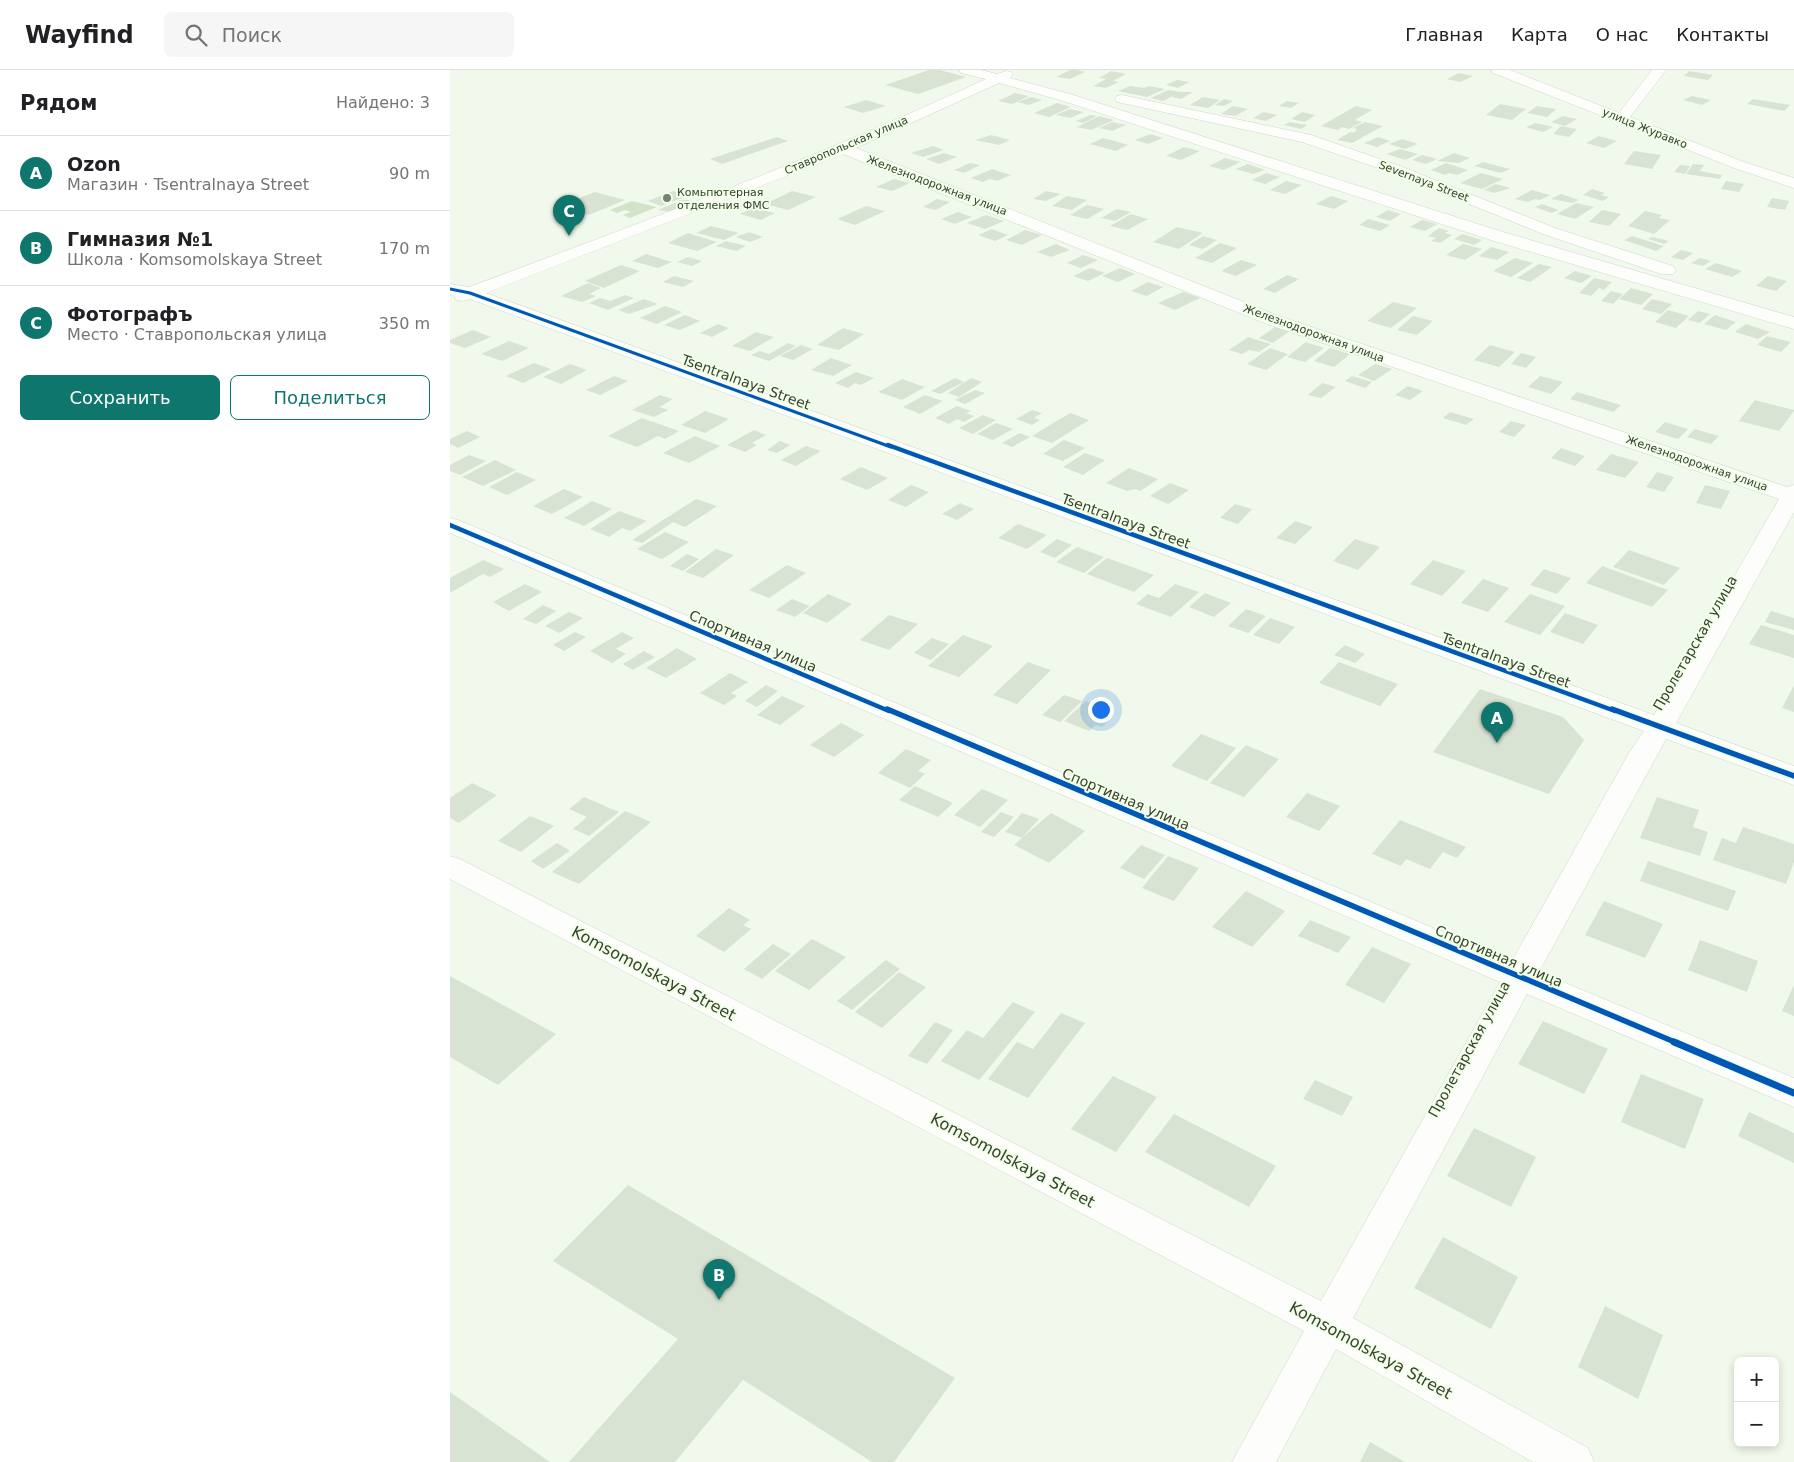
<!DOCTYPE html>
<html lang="ru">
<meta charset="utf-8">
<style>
:root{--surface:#fff;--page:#f6f6f6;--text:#202124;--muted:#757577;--line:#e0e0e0;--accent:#0f766e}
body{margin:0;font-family:"DejaVu Sans",sans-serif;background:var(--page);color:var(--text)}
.controls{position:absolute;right:15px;bottom:15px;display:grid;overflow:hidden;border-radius:8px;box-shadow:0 2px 8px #0003}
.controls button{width:45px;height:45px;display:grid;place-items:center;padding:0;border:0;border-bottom:1px solid var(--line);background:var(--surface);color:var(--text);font:25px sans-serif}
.you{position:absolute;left:650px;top:639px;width:18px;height:18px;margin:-12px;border:4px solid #fff;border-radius:50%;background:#1a73e8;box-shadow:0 0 0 8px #1a73e833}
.badge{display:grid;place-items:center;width:32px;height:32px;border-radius:50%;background:var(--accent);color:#fff;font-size:16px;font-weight:700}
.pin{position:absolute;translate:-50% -41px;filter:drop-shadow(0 1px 2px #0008)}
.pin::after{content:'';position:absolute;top:26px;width:18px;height:15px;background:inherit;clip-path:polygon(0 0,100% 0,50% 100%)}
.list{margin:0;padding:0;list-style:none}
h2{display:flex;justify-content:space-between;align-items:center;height:65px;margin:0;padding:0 20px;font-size:21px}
h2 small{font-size:16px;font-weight:400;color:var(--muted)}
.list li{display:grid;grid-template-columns:32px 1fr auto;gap:15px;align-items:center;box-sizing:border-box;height:75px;padding:0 20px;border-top:1px solid var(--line)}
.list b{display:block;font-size:19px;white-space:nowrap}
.list p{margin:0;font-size:16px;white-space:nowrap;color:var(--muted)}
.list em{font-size:16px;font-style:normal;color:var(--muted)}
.actions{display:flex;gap:10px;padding:15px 20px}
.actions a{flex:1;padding:11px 0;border:1px solid var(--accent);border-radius:8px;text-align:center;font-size:18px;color:var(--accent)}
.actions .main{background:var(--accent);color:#fff}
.icon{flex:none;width:28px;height:28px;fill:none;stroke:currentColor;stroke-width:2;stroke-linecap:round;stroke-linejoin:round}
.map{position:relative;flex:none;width:1344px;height:1392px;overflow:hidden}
header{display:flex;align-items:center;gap:30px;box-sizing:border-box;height:70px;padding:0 25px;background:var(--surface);border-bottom:1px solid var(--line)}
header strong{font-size:24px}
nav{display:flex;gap:28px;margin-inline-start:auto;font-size:18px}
.search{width:350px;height:45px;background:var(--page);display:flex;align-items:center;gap:12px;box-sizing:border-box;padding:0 18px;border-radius:8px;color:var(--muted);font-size:19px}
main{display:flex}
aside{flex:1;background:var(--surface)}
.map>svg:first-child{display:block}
</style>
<header>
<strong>Wayfind</strong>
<div class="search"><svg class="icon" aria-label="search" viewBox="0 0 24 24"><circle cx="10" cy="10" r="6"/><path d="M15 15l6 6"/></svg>Поиск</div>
<nav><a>Главная</a><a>Карта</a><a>О нас</a><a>Контакты</a></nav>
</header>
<main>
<aside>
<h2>Рядом<small>Найдено: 3</small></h2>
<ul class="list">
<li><span class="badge">A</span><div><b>Ozon</b><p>Магазин · Tsentralnaya Street</p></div><em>90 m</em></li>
<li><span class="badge">B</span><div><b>Гимназия №1</b><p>Школа · Komsomolskaya Street</p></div><em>170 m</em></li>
<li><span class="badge">C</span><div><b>Фотографъ</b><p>Место · Ставропольская улица</p></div><em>350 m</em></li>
</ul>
<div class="actions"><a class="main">Сохранить</a><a>Поделиться</a></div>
</aside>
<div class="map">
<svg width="1344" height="1392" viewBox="0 0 1344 1392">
<rect width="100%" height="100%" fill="#f1f9ec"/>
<path fill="#d2e4c6" d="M182,131L207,137L180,148L173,145L181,142L175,140L167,143L160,140Z"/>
<path fill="#d9e3d3" d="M479,0H490L516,7L468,24L435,15Z
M620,0H627L635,2L620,9L606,7Z
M661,1L676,4L663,11L669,12L656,18L643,16L656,9L649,8Z
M1239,1L1263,5L1258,10L1234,6Z
M1009,3L1023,6L1010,12L997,9Z
M727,10L739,12L728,18L716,15Z
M680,16L694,18L699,16L715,19L697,27L668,21Z
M718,20L731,22H743L731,29L722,27L727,24L713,31L701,28Z
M565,23L579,26L562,34L548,31Z
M1242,26L1261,30L1252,35L1233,30Z
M581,27L592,30L579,35L567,32Z
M753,27L770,30L758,38L740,35Z
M774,29L783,31L774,36L765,35Z
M1303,29L1340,35L1334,41L1297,34Z
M416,30L436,36L413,43L394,37Z
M837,31L849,33L841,38L829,36Z
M607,33L621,37L599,47L584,43Z
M1050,34L1076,39L1062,50L1036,45Z
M783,36L798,39L785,46L771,44Z
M906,36L922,40L905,50L912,52L899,59L892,57L888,60L871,56Z
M1087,36L1106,39L1097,47L1077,43Z
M620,39L634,42L620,48L606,45Z
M813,42L827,45L816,51L803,48Z
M852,42L865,45L855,52L841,49Z
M640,45L647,46L633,53L626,51Z
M649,46L664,50L641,60L627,57Z
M1113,46L1127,49L1115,56L1101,52Z
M662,52L676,55L662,61L649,58Z
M840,52L857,55L851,59L834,55Z
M915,52L933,56L902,73L887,70L900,62L909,64L904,63L907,59L903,58Z
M1086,53L1103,57L1093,62L1076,57Z
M1111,56L1127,59L1119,67L1103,64Z
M700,64L713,68L698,74L685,70Z
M541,65L560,70L549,75L525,70Z
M1149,66L1167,71L1154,78L1136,73Z
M327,67L338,71L272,94L260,89Z
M928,67L940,71L927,77L914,73Z
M653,68L665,71L678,75L666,81L640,74Z
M952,69L968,74L955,79L939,74Z
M483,76L494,80L473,87L461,83Z
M734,77L750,81L731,90L716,86Z
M950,79L968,84L955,90L937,84Z
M1184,81L1211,85L1202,99L1174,94Z
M494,83L507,87L489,94L476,89Z
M1004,83L1020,88L1009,93L987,91Z
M972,85L987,89L976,94L962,90Z
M775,88L790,92L774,100L759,96Z
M1033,92L1060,99L1051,103L1024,96Z
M520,93L530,95L514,103L504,100Z
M996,93L1018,100L1007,105L999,103L995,105L981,100Z
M798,94L815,100L803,104L786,99Z
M1243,94L1254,95L1250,101L1272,105L1270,109L1236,104Z
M1230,95L1240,96L1235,104L1224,102Z
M542,99L561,105L547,111L540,109L533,112L521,108Z
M816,103L830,107L815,114L802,110Z
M1031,103L1053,109L1032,119L1010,113Z
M444,109L460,113L442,121L426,117Z
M836,111L852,115L835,124L820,120Z
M1276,111L1294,114L1289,122L1271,119Z
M1045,114L1061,118L1044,123L1034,120Z
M1142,119L1155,123L1151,125L1159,127L1153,131L1133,125Z
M1082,120L1100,125L1090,130L1085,129L1078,132L1065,129Z
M223,121L237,126L211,136L198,131Z
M342,121L366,127L338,140L315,134Z
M596,121L611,124L596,131L583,129Z
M145,122L175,130L139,145L108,136Z
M1111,124L1129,130L1122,133L1101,129Z
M617,126L637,130L622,140L602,136Z
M881,126L898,131L884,139L866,134Z
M1322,128L1339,131L1335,140L1317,137Z
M487,129L500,132L486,140L473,137Z
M232,130H239L241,133L220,142L208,140Z
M1126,133L1144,137L1125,149L1107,144Z
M1092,134L1109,140L1102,143L1085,137Z
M637,135L654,139L637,149L620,145Z
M416,136L435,141L405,155L387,149Z
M304,138L325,143L311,150L290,144Z
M667,139L681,142L665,151L651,148Z
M938,140L951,144L940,151L926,147Z
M1152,140L1171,144L1159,156L1139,152Z
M1195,141L1212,145L1209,148L1220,150L1204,164L1178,156Z
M508,142L522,147L505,154L491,149Z
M681,144L698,149L677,160L660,156Z
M536,145L554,151L535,159L517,153Z
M918,149L940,155L930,161L909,155Z
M972,150L987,154L975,161L960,157Z
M261,156L289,163L274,170L246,163Z
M727,157L753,163L729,179L703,172Z
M989,158L999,161L995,163L1002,165L990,173L981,171L986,168L978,166Z
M542,159L558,165L545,171L528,165Z
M575,160L592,165L572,175L556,170Z
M299,162L313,167L300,172L286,167Z
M238,163L267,172L247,181L218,173Z
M1012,164L1032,170L1024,175L1004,169Z
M753,166L767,170L753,179L739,175Z
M1182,166L1214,176L1206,181L1174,170Z
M1203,167L1219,171L1214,174L1198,169Z
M276,171L296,176L286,181L266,176Z
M770,173L787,178L762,193L745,188Z
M606,174L620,180L601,187L587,182Z
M1013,174L1032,179L1015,190L996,185Z
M1041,177L1059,182L1047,190L1029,186Z
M1231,180L1243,183L1233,190L1221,187Z
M196,184L222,192L208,198L182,191Z
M633,185L648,190L631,198L617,193Z
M238,187L252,191L242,196L227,192Z
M1065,188L1083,193L1061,207L1043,201Z
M1250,188L1261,191L1253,196L1241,193Z
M791,190L807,195L786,206L771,201Z
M1266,193L1292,201L1282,207L1255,199Z
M1089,194L1102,197L1080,212L1067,208Z
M171,195L190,201L154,218L135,211Z
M640,198L655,203L638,211L623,206Z
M670,198L685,204L668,212L652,206Z
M1125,201L1142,206L1131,213L1114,208Z
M837,205L849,209L825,223L813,219Z
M224,206L244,211L233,217L213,212Z
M1318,206L1337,211L1326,221L1306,216Z
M1144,208L1162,212L1154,220L1149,218L1141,226L1129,223Z
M698,212L713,217L697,226L681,221Z
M138,213L151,218L139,224L146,226L132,232L111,226Z
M1181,218L1203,224L1191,235L1169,229Z
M1161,221L1173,224L1163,234L1151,231Z
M733,222L750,228L725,240L708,233Z
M175,225L184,228L158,240L139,233L150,228L160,231Z
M194,229L208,234L179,244L168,240Z
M1202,229L1222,234L1211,244L1192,239Z
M943,232L967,238L941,258L917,251Z
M215,236L232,242L207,254L190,248Z
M1218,240L1239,246L1226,258L1205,252Z
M1248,241L1260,244L1250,253L1238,250Z
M235,245L250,251L230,260L214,255Z
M1265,245L1286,252L1276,260L1254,254Z
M963,246L983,251L967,265L947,260Z
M268,254L279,258L262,267L250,263Z
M1296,254L1320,262L1308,269L1285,262Z
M825,257L840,261L823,273L809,268Z
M393,258L414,264L389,280L367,275Z
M23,260L41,267L15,278L0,273V270Z
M306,262L324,267L300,281L282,276Z
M1317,266L1341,272L1331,282L1307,275Z
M798,267L821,274L809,282L799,280L792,284L779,280Z
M59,271L79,278L52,291L31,284Z
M856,272L874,278L855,292L837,287Z
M338,273L346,276L319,291L301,285L310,281L319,284Z
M351,275L363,279L343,290L330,286Z
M1040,275L1065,282L1049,297L1024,290Z
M820,278L838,284L816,300L797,294Z
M880,278L900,284L884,297L864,291Z
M1071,283L1086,287L1076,298L1061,294Z
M381,288L402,295L383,306L361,300Z
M84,293L101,299L73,313L56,306Z
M120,294L137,300L111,314L93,307Z
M925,294L942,299L924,311L908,305Z
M406,302L424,308L411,315L405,313L398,318L385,313Z
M164,306L178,311L150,325L136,320Z
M902,306L922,312L915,318L895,311Z
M1090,306L1113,312L1101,324L1078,317Z
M505,308L514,312L490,324L481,321Z
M521,308L532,312L509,327L498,323Z
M452,309L475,317L452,330L428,322Z
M872,313L886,317L871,328L858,325Z
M958,316L973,321L960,330L945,325Z
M525,320L535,323L515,334L505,330Z
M1127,322L1171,335L1163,342L1120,329Z
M210,325L223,329L210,337L218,340L204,347L182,340Z
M475,325L493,331L470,344L453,337Z
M1305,330L1344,340V341L1329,361L1289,351Z
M507,336L521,341L516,343L524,346L514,352L507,349L499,354L485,348Z
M582,340L592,343L584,348L590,350L582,355L566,349Z
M255,341L279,349L255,363L231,355Z
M1000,342L1024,349L1016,355L993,348Z
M620,343L639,350L602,373L582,366Z
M533,345L546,350L523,364L509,358Z
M192,348L229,361L215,369L208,366L187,377L158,366Z
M1061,351L1076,355L1064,367L1049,362Z
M1215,352L1238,359L1228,369L1205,362Z
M546,353L563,359L543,370L527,364Z
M1245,359L1269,366L1261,374L1237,367Z
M304,360L316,365L302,373L307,375L295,382L277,375Z
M17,361L30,367L8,378L0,374V369Z
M570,363L580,367L562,377L552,373Z
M245,366L270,376L239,393L213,383Z
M614,370L635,378L613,391L593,384Z
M330,371L340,375L327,383L317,380Z
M356,376L371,381L346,396L331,390Z
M1111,378L1135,386L1125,396L1101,388Z
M635,383L655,390L633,405L613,397Z
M1161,384L1189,392L1175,408L1146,400Z
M19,385L36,391L10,405L0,401V395Z
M45,390L66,400L33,416L12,407Z
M411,397L438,408L417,420L390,409Z
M679,398L708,409L690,421L685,419L677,421L656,413Z
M67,402L86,410L57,425L39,417Z
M1207,402L1224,407L1214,422L1196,417Z
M720,413L739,420L718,434L700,426Z
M461,415L479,422L456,437L438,430Z
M1255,415L1280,421L1271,439L1246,433Z
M114,419L133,427L102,444L83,436Z
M246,429L267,436L235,457L223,452L192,473L182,470Z
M142,431L162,439L134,456L114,448Z
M510,433L524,439L507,450L492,444Z
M785,434L802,439L788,454L770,448Z
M169,441L197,451L180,461L172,458L159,467L140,459Z
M845,451L863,457L845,474L826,468Z
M568,454L597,465L577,479L548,468Z
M215,462L239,472L212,489L187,479Z
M607,469L622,475L605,488L590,482Z
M905,469L930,477L908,500L883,491Z
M627,477L654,487L634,503L606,492Z
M266,479L284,485L253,508L235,502Z
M1179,480L1230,498L1214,515L1163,497Z
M237,484L249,489L233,501L220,496Z
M657,488L704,505L684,522L637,504Z
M33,490L54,499L40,507L33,504L0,523V508Z
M983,490L1016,501L992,526L960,514Z
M337,495L356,503L319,528L299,520Z
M1152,496L1218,520L1202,537L1136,513Z
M1094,499L1121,508L1107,524L1080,515Z
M1033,509L1059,518L1038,542L1011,533Z
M75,514L92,522L59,541L43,532Z
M725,514L749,522L721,547L686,534L698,524L709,528Z
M755,523L781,533L764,547L739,537Z
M378,524L402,534L377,553L353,543Z
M1080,524L1115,536L1090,565L1054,552Z
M342,529L360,536L345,547L326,540Z
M93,535L106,541L86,554L73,549Z
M796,539L816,546L798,563L778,556Z
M1321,541L1344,548V560L1315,552Z
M119,542L133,548L109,563L95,556Z
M1115,543L1148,555L1133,574L1100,562Z
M439,545L468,554L439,580L410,570Z
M820,548L845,557L829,574L803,565Z
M1311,555L1344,565V588L1299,574Z
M125,562L136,567L114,581L103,575Z
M172,562L184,568L166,579L176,584L162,593L140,581Z
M513,565L543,576L509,607L478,596Z
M482,568L499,574L481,590L464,583Z
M895,575L915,584L905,593L884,585Z
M227,578L247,589L216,608L196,598Z
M194,581L205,587L183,600L173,594Z
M578,592L601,600L567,634L543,625Z
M889,592L948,614L930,636L869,613Z
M280,603L298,612L281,623L287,626L274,635L250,623Z
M316,615L328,621L307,637L295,631Z
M1344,615V642L1332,638Z
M1030,619L1113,647L1134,670L1099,724L983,682Z
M614,625L632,631L610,652L592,645Z
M332,626L355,636L330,655L307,645Z
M636,631L661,641L653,647L660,650L652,657L646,655L639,661L614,651Z
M391,653L414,665L384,687L360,675Z
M751,664L786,678L757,711L721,696Z
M796,675L829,689L794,727L760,713Z
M456,679L481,690L468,701L475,704L460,718L428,703Z
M22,713L47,725L9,753L0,748V728Z
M465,716L503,733L488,747L449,730Z
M532,719L558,730L530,757L504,745Z
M857,723L890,736L869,761L836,747Z
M134,727L169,742L139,766L123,759L137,747L119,739Z
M1207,727L1249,740L1243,757L1258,762L1250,786L1190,768Z
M175,741L201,752L129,814L102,802Z
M551,742L564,747L544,767L531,762Z
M572,743L589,749L572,768L555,762Z
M601,743L635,761L599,793L564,775Z
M80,746L104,756L71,782L48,771Z
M950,750L1016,777L1007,788L993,782L980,799L956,789L951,796L922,784Z
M1293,757L1344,774V792L1336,814L1263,790L1272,768L1286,773Z
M107,773L120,781L93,799L81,791Z
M691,775L715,785L694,809L670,798Z
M718,786L749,798L724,831L692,818Z
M1198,791L1286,821L1278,841L1190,811Z
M796,821L835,841L802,877L762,857Z
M1154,831L1213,854L1195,888L1135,865Z
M279,838L300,850L293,855L301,859L274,882L246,866Z
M860,850L901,867L888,883L848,866Z
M362,869L396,887L359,920L325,901Z
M1250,870L1308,891L1297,922L1238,900Z
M323,874L341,884L312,909L294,899Z
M922,877L961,894L934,933L895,915Z
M436,890L450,899L402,940L387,931Z
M449,902L476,917L432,958L405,942Z
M0,906L106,964L48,1015L0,987Z
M1344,915V946L1332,941Z
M563,932L585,942L529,1010L491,991L517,960L533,968Z
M611,943L635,953L578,1028L538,1009L567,972L583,979Z
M1093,951L1158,979L1134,1024L1068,994Z
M485,952L503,960L477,994L458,986Z
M1191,1004L1254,1029L1235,1079L1171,1052Z
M663,1006L707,1027L666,1082L621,1059Z
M865,1010L903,1027L892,1046L853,1029Z
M1299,1042L1344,1063V1093L1288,1066Z
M724,1044L826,1096L799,1137L695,1082Z
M1024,1058L1086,1087L1061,1137L997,1106Z
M178,1115L505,1308L444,1392H422L293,1310L225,1392H119L228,1269L103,1191Z
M993,1167L1068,1207L1041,1259L964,1218Z
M1155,1236L1213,1265L1188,1329L1128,1297Z
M0,1322L100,1392H0Z
M920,1372L955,1392H910Z"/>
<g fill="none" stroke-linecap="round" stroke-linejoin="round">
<defs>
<path id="minor" d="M509,0H531L547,4L556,1L561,2L563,5L560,8L620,24L1056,163L1344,247V259L1044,171L610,30L549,13L406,78L829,246L1337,417L1344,415V442L1226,653L1344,696V715L1216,669L1089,902L1344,1008V1037L1077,924L903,1248L1138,1378L1144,1392H1083L886,1279L826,1392H782L854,1261L0,809V786L10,789L871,1231L1050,912L0,463V448L8,450L1062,891L1179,683L1194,661L20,229L12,231L6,230L4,225L0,224V214L19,217C193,152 367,88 536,9L511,3ZM393,84L817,254L1329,429L1204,645L36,223Z
M1041,0H1060L1169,43L1202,0H1216L1180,47L1294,92L1344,108V118L1284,98L1043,3Z
M672,25L861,65L950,96L1105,158L1223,196L1226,200L1223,204H1211L1093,164L940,102L852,72L667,32L665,29L667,26Z"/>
</defs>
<use href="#minor" stroke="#cfd6ca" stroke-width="1"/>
<use href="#minor" fill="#fdfefc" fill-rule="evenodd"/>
<defs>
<path id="cycleway-far3" d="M0,219L20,223L441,377"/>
<path id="cycleway-far2" d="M438,375L1165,641
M0,455L439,641"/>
<path id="cycleway-far1" d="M437,639L1227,973
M1162,639L1344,706"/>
<path id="cycleway" d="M1224,972L1344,1023"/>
</defs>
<use href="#cycleway-far3" stroke="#f0ffe6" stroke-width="5"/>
<use href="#cycleway-far2" stroke="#f0ffe6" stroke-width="7"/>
<use href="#cycleway-far1" stroke="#f0ffe6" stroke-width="9"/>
<use href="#cycleway" stroke="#f0ffe6" stroke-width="10"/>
<use href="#cycleway-far3" stroke="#0057b8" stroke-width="3"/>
<use href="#cycleway-far2" stroke="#0057b8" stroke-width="4.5"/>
<use href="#cycleway-far1" stroke="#0057b8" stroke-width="5.5"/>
<use href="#cycleway" stroke="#0057b8" stroke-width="7"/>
</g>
<circle fill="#798074" stroke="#f0ffe6" stroke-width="2" cx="217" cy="128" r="5"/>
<g text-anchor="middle" stroke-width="4" stroke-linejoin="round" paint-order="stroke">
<g font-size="11" fill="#383f33" stroke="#f0ffe6">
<text transform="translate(1195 58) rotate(22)" y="4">улица Журавко</text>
<text transform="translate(396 75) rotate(-23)" y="4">Ставропольская улица</text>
<text transform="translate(974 111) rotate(21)" y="4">Severnaya Street</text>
<text transform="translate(487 115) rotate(21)" y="4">Железнодорожная улица</text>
<text transform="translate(864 263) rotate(20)" y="4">Железнодорожная улица</text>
<text transform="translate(1247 393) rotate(19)" y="4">Железнодорожная улица</text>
</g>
<g font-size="11" fill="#383f33" stroke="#f0ffe6" text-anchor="start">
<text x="227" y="126">Комьпютерная<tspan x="227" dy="13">отделения ФМС</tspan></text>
</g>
<g font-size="14" fill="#383f33" stroke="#f0ffe6">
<text transform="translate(296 312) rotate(20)" y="5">Tsentralnaya Street</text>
<text transform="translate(676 451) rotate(20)" y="5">Tsentralnaya Street</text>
<text transform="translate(303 571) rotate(23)" y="5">Спортивная улица</text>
<text transform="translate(1245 573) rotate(-60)" y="5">Пролетарская улица</text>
<text transform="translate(1056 590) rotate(20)" y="5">Tsentralnaya Street</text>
<text transform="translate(676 729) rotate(23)" y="5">Спортивная улица</text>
<text transform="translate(1049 886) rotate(23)" y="5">Спортивная улица</text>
<text transform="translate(1019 979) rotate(-61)" y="5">Пролетарская улица</text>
</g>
<g font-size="16" fill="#383f33" stroke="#f0ffe6">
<text transform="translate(204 903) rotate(28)" y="6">Komsomolskaya Street</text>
<text transform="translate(563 1090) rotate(28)" y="6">Komsomolskaya Street</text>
<text transform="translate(921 1280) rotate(29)" y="6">Komsomolskaya Street</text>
</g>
</g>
</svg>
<div class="controls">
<button>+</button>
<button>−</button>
</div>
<div class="you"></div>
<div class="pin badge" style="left:1047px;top:673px">A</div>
<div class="pin badge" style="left:269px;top:1230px">B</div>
<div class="pin badge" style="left:119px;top:166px">C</div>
</div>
</main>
